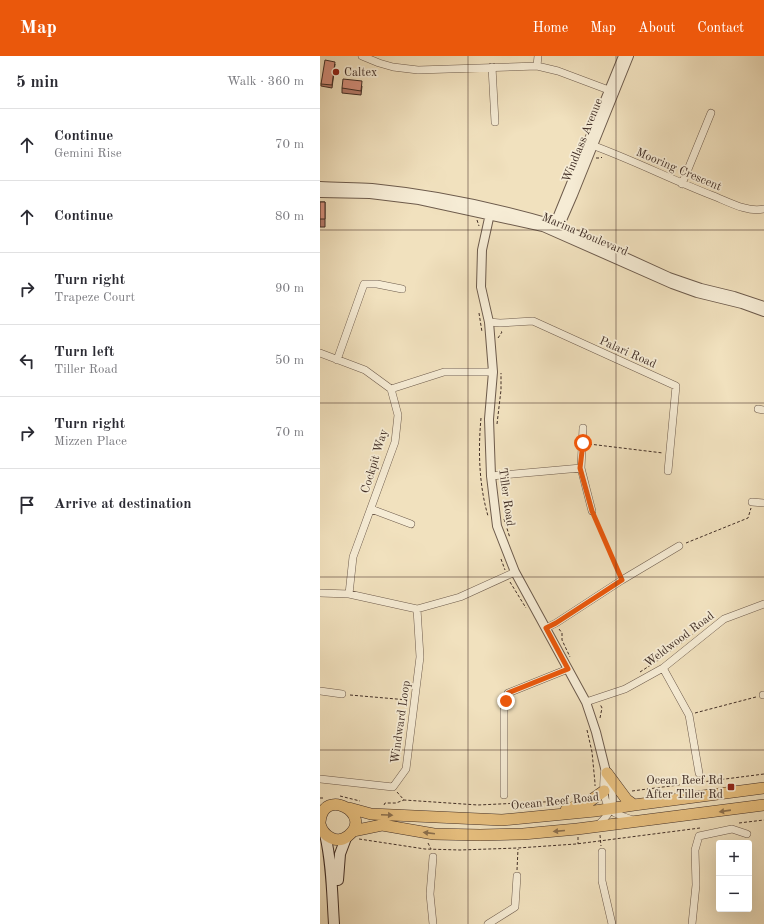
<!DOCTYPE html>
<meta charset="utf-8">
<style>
:root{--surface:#fff;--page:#f2f2f3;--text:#2b2b33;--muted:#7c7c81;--line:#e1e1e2;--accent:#ea580c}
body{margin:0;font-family:"Old Standard TT",serif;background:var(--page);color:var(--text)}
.controls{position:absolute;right:12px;bottom:12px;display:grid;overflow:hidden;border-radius:4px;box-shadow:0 4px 16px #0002}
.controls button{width:36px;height:36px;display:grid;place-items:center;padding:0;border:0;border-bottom:1px solid var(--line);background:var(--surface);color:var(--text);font:20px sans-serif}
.stop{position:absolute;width:12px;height:12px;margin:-9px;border:3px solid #ea580c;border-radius:50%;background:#fff}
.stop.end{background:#ea580c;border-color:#fff;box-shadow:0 1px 4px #0008}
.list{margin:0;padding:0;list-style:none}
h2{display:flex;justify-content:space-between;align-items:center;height:52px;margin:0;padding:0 16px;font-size:17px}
h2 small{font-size:13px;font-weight:400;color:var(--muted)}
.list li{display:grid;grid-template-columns:26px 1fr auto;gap:12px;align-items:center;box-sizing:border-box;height:72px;padding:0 16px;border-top:1px solid var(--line)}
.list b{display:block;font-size:15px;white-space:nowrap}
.list p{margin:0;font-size:13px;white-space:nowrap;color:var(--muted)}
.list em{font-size:13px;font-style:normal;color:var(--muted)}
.icon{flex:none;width:22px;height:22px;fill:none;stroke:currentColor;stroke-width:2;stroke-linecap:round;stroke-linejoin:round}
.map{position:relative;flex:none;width:444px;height:868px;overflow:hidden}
header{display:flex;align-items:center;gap:24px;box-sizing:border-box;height:56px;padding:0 20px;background:var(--accent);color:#fff}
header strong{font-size:19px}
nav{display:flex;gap:22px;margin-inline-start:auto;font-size:14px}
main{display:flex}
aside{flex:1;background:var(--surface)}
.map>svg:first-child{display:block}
</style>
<header>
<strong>Map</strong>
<nav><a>Home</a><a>Map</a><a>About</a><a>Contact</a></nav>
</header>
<main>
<aside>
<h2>5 min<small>Walk · 360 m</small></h2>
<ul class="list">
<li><svg class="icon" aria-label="ahead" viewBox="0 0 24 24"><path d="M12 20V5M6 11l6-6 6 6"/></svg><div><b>Continue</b><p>Gemini Rise</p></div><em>70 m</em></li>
<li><svg class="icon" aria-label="ahead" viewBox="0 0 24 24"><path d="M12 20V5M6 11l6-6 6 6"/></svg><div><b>Continue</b></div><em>80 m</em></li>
<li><svg class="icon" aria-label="right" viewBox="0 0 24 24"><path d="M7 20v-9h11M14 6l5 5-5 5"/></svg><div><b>Turn right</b><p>Trapeze Court</p></div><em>90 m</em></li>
<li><svg class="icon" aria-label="left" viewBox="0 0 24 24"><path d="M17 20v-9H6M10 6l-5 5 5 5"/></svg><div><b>Turn left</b><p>Tiller Road</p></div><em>50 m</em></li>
<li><svg class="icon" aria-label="right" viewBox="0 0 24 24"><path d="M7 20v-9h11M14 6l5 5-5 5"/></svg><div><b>Turn right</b><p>Mizzen Place</p></div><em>70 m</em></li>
<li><svg class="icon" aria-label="arrive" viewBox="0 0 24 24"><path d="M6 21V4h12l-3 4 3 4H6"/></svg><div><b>Arrive at destination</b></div></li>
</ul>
</aside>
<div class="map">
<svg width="444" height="868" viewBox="0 0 444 868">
<rect width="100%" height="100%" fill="#f1e1be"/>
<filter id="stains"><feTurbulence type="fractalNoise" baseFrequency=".005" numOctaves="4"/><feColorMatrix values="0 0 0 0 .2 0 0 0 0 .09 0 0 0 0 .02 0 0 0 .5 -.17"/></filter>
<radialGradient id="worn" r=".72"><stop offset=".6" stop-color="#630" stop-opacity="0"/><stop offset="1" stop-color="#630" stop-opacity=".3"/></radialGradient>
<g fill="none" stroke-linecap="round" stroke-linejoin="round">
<defs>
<path id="minor" d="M42,0L59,7L73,11L98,14L217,10L238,15L294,36
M217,10L218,0
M172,11L175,66
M269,88C311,103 350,123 391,139C407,145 427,157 444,153
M362,128L391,57
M169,266L180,267L213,265L356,330L348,415
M0,297L45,314L71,333L78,359L75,386L33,501L29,538
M17,304L44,228H57L82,233
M71,333L124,316H173
M438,353L444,354
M263,372L261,412L272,455
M171,420L261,412
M432,446L444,447
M51,453L91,468
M0,537L29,538L97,553L140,541L195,516
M226,572L236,567L302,524L359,490
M343,612L369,659L379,717
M0,635L22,638
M443,639H444
M266,646L305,633L343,612L404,563L444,548
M285,712C283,726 281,749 295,757C301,760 307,762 313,764
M0,723L73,731L86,713L100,601L97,553
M184,739V654L188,637L248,613
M277,770C294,755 296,745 289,724
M282,796V825L292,868
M113,868L110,838L113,801
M168,868L195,851L197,820
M372,868L376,829L375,794L379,780L412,773L427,778"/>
<path id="tertiary" d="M0,130C17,131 35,131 52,132C112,138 175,151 233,168L349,221L381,232L414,240L444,250
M0,137L50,138L99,144L223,171L352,228L377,237L422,248L444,256
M171,153L162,194L161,231L169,266L173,316L169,363L171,420L177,470L195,516L266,646L276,676L285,712
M233,172L303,0
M236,174L243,162L253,139L309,0"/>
<path id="secondary" d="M5,778C12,808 12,838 14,868
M18,824L20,798L26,782"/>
<path id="primary" d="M287,717L307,744L314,749
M29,752L51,758L182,764L275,755L314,749L444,732
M246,754L270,745L284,735
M0,766C3,729 55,759 28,780C17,789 3,780 0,768
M33,775L62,769L114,778L160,779L203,778L257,773L444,749"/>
</defs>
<use href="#minor" stroke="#6d5b4c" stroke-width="8"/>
<use href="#tertiary" stroke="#6d5b4c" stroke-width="10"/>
<use href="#secondary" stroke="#412e26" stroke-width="12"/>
<use href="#primary" stroke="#412e26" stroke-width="12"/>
<path stroke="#412e26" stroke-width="1" stroke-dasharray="3 2" stroke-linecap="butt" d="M276,102H281L282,101
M157,164L159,170
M159,257L162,276
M178,282L182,276L180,274
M161,362C158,395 159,429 168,460
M177,368L181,334V317
M269,388L343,397
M181,426L182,430L181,432
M274,461L300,518
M184,463L190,482
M366,487L428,462L431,452
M181,503L185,514
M190,526L206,552
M239,573L242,577V584L250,601
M320,616L340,603L390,565
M30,639L88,644
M375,657L436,641
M280,662L282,652L280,648
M267,674L272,696L275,727V730
M312,735L444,718
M77,736L84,744L158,749L244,745
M20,740L40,745
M0,742H5
M64,749L65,747H76L84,744
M419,767L444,764
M280,779L281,790
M258,781V788
M39,783L105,793L140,794L198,792L256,788L380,772
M108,787L111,793
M197,814L198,793"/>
<use href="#minor" stroke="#f6ecd5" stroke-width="7"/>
<use href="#tertiary" stroke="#f6ecd5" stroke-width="8"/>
<use href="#secondary" stroke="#f6ecd5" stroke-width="10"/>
<use href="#primary" stroke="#e8c07f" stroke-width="11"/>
</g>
<path fill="#b77c6c" stroke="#412e26" d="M15,8L12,32L1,30V28Z
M42,30L41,39L22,37V32Z
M0,146H5V171H0Z"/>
<path fill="#d5907d" stroke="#412e26" d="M5,4L15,6L12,29L1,28Z
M23,23L42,25L41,35L22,32Z
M0,146H5V163H0Z"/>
<defs><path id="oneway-solid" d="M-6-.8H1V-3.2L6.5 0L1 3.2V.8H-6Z"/></defs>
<g fill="#8c704e">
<use href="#oneway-solid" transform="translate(405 755) rotate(172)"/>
<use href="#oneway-solid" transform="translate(67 759) rotate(3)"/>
<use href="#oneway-solid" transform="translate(239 775) rotate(175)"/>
<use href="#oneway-solid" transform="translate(109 777) rotate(-173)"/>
</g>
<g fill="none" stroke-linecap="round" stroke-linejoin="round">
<path stroke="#ea580c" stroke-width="5" d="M186,645L188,637L248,613L226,572L236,567L302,524L272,455L260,412L263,387"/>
</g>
<path fill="none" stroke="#412e26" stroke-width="1" stroke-opacity="0.55" d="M148,0V868M296,0V868M0,174H444M0,347H444M0,521H444M0,694H444"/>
<g fill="#8f2418" stroke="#f6ecd5" stroke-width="1.5">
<circle cx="16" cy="16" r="4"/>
<rect x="407" y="727" width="8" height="8" rx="2"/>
</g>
<g text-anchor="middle" stroke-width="3.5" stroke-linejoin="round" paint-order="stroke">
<g font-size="12" fill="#412e26" stroke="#f6ecd5" text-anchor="start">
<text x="24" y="20">Caltex</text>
<text x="403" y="728" text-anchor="end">Ocean Reef Rd<tspan x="403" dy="14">After Tiller Rd</tspan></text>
</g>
<g font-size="12" fill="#412e26" stroke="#f6ecd5">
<text transform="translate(262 84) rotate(-68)" y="4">Windlass Avenue</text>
<text transform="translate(359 113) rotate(23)" y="4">Mooring Crescent</text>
<text transform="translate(265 178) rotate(23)" y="4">Marina Boulevard</text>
<text transform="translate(308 296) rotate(24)" y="4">Palari Road</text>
<text transform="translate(54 405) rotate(-73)" y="4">Cockpit Way</text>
<text transform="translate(187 441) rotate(82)" y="4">Tiller Road</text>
<text transform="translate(359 583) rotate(-37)" y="4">Weldwood Road</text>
<text transform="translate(80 666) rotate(-82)" y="4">Windward Loop</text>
<text transform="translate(235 745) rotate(-6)" y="4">Ocean Reef Road</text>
</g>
</g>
<rect width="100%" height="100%" filter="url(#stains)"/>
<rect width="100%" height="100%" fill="url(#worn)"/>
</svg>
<div class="controls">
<button>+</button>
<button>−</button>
</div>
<div class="stop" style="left:263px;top:387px"></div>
<div class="stop end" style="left:186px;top:645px"></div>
</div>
</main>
